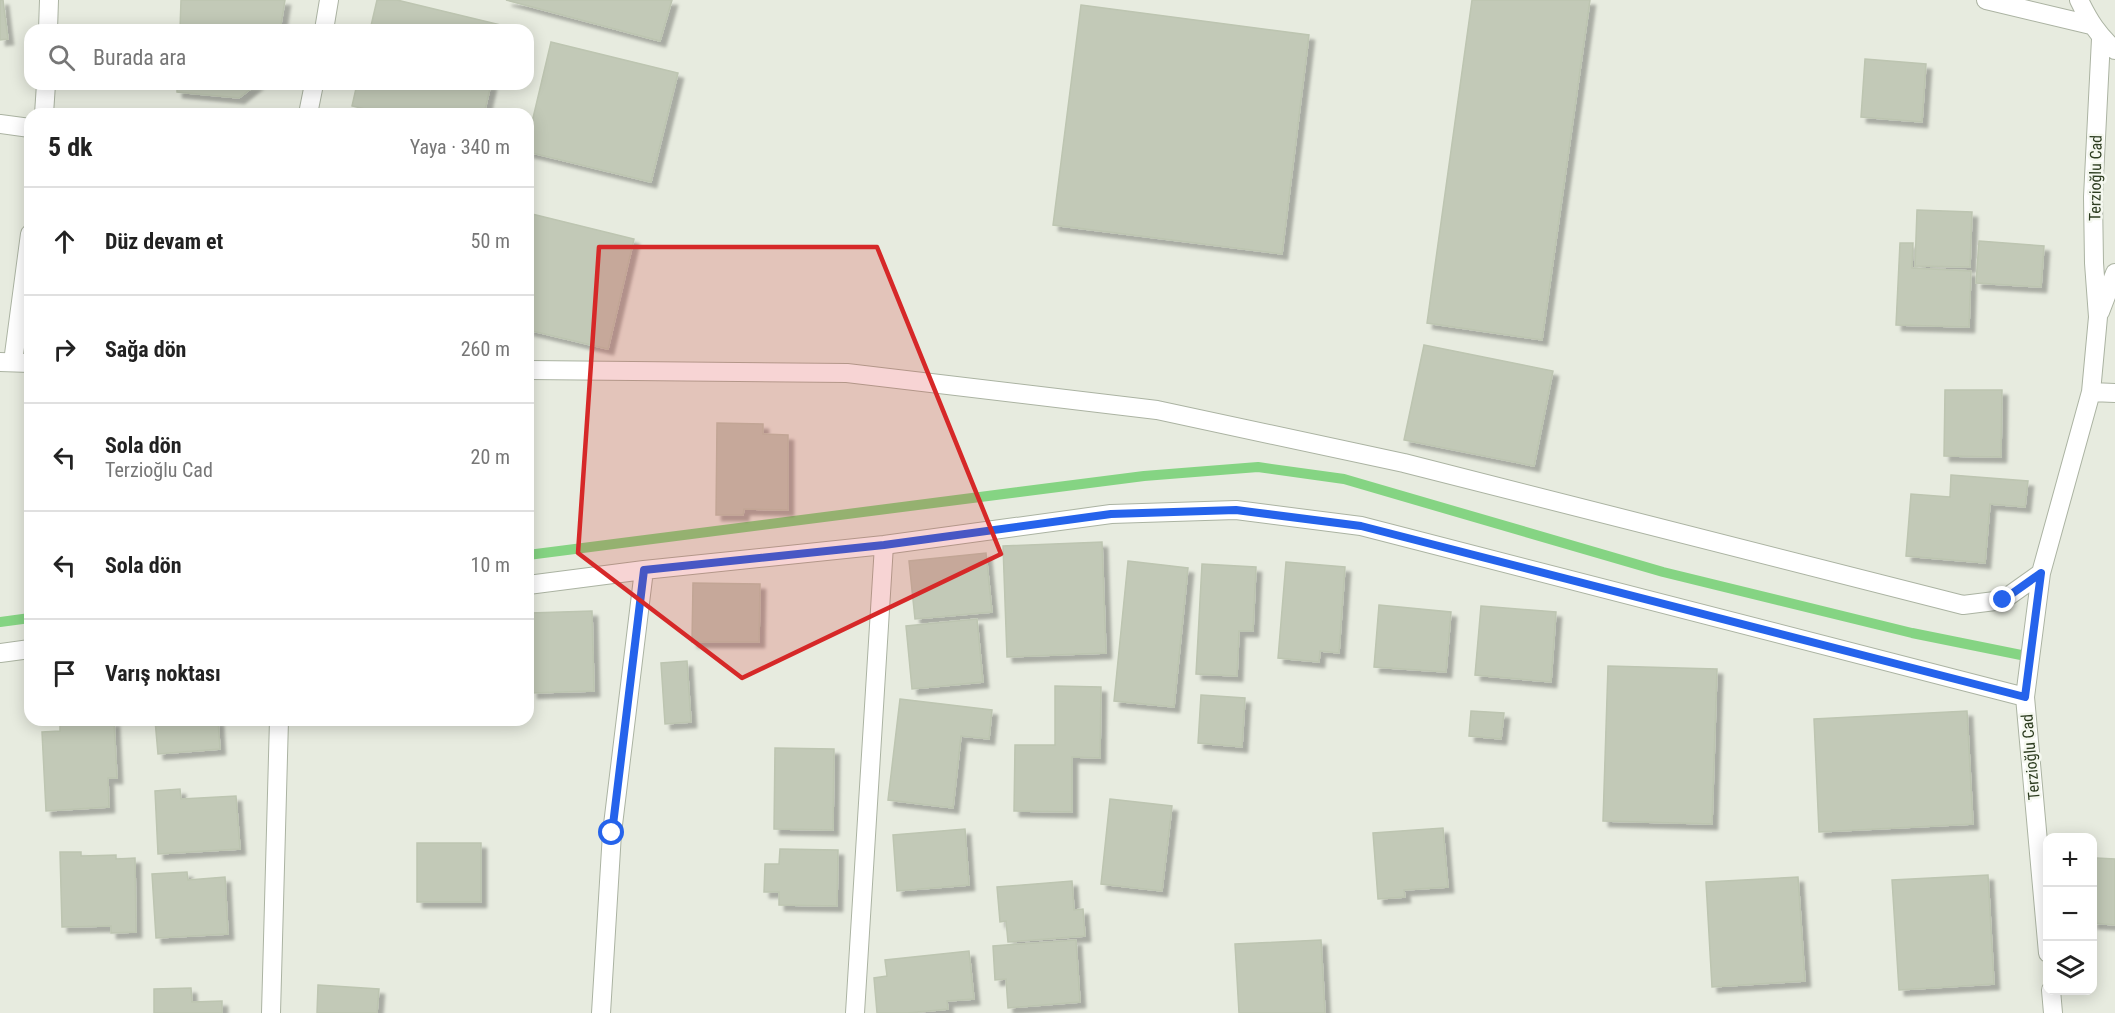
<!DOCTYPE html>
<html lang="tr">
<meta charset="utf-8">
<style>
:root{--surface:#fff;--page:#f2f2f2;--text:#222;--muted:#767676;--line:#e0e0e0}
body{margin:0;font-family:"Roboto Condensed",sans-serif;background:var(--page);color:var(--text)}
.controls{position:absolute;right:18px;bottom:18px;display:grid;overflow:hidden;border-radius:12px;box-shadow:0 3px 15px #0003}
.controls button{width:54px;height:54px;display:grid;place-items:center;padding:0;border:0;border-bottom:2px solid var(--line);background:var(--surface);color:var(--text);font:30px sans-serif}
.stop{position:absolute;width:18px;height:18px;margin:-14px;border:4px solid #2563eb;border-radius:50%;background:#fff}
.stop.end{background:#2563eb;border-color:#fff;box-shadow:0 2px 6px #0008}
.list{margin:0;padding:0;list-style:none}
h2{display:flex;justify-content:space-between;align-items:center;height:78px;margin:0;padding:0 24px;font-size:26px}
h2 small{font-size:20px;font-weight:400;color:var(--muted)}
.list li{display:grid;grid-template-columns:39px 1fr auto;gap:18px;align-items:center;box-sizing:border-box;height:108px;padding:0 24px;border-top:2px solid var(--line)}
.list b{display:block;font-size:22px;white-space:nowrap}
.list p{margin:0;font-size:20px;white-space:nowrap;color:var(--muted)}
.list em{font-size:20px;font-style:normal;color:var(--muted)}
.icon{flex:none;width:33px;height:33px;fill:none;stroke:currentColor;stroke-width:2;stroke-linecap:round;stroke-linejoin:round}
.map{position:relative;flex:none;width:2115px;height:1013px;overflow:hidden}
.search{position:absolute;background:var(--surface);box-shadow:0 3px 15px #0003;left:24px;top:24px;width:510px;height:66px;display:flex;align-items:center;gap:15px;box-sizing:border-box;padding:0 21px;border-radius:18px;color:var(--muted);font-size:22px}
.panel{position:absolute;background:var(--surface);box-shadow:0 3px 15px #0003;left:24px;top:108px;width:510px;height:618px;border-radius:18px}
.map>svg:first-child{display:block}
</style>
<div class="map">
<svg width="2115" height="1013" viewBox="0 0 2115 1013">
<defs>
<filter id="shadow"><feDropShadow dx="5.5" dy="5.5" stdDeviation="1.5" flood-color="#0004"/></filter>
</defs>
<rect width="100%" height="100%" fill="#e7ebdf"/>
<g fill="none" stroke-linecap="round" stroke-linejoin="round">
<path stroke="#85d483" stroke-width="10" d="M528,555L1144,476L1258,467L1344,479L1663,572L1912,633L2026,656
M0,622L30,618"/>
</g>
<path fill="#c2c9b7" stroke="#bdc5b1" stroke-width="1.5" filter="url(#shadow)" d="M0,0H3L8,39L0,40Z
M181,0H285L280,30H180Z
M377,0H397L505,26L504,30H370Z
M506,0H672L660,41Z
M1472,0H1590L1542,340L1427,323Z
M1081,5L1309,35L1282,254L1053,225Z
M551,42L678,73L651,182L528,152V139Z
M1865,59L1926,64L1922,122L1861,117Z
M177,84H257L239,98L177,92Z
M357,84H491L484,114H387L352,106Z
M1917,210L1972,212L1970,267L1915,266Z
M528,213L634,239L608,349L528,330Z
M1979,241L2044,246L2041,287L1976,283Z
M1900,243H1913L1912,268L1971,271L1969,327L1896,325Z
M1424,345L1553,371L1534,466L1404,440Z
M1945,390H2002L2001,457L1944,456Z
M717,423L763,424V434L788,435V510L744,509L743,515H716Z
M1951,475L2028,481L2025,507L1990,504L1985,563L1906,556L1911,494L1950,497Z
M1102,542L1106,653L1007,657L1003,546Z
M986,553L992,612L915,619L909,561Z
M1128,561L1188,568L1174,707L1114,701Z
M1286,562L1345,567L1339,653L1320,651L1319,662L1278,658Z
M1202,564L1256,567L1253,631H1239L1237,676L1196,674Z
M693,583L760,584L759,642H692Z
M1379,605L1451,612L1446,672L1374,667Z
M1481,606L1556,612L1551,682L1475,675Z
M592,611L594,691L532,693L530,613Z
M977,619L983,682L912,689L906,626Z
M687,661L691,722L665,724L661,663Z
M1608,666L1717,669L1712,824L1603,821Z
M1055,686L1101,687L1100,758L1072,757V812L1014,811L1015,745H1055Z
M1201,695L1245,698L1242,747L1198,743Z
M900,699L992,710L989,739L961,736L953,808L888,800Z
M1471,711L1504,713L1501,739L1469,736Z
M1967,711L1973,824L1819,832L1814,719Z
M155,720H218L220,749L158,754Z
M114,721L117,778H108L109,807L46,811L42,732L60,731V724Z
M775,748L834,749L833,830L774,829Z
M180,789L181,799L236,796L240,849L158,854L155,791Z
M1110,799L1172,806L1162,891L1101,884Z
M1443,828L1448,887L1404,890L1405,897L1378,899L1373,833Z
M965,829L969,885L897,891L893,835Z
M417,843H481V902H417Z
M780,849L838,850L837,906L779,905V892H764L765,864H779Z
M60,852H81V856L116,855V859L135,858L136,932L111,933V926L62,927Z
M2096,858L2115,859V925L2092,923Z
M187,872L188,880L225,877L228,934L156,938L152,874Z
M1988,875L1994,984L1899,990L1892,880Z
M1798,877L1805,981L1712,987L1706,882Z
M1072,881L1074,910L1083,909L1085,936L1008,942L1006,921L1000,922L997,887Z
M1076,940L1080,1002L1008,1008L1006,979L995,980L993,946Z
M1321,940L1325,1013H1239L1235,944Z
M969,951L974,999L947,1001L948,1009L908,1013H877L874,978L887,976L885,960Z
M318,985L379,989L377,1013H317Z
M191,988L192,1002L222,1001V1013H154V989Z"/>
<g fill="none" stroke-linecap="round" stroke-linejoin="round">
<defs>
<path id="minor" d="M1986,0L2091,25
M2079,0C2089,21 2098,35 2115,50
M48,30L49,0
M324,30L329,0
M44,114L46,84
M308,114L314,84
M0,124L30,128
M2100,312L2115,273
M0,362L30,363
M13,362L30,234
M528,370L847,373L1157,410L1404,463L1963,605L2003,600L2041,573
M2091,392L2115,393
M528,585L644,570L884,545L1111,514L1236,510L1361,526L2025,697
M0,653L30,649
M2048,953L2025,697L2041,573L2091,392L2098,317L2094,263L2093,197L2101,39
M2051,990L2053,1013
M271,1013L279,720
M601,1013L612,833L644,570
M855,1013L884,545"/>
</defs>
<use href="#minor" stroke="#abb3a2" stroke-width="20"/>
<use href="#minor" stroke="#fff" stroke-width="18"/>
</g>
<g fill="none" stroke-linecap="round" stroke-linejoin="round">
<path stroke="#2563eb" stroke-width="8" d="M612,833L644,570L884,545L1111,514L1236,510L1361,526L2025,697L2041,573L2003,600"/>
</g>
<path fill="#d62828" fill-opacity="0.2" stroke="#d62828" stroke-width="4.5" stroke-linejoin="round" d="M599,247H877L1001,554L742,678L578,553Z"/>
<g text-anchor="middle" stroke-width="5" stroke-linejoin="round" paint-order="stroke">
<g font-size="16" fill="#2c3c1f" stroke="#f5f8f0">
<text transform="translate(2095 178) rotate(-89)" y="6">Terzioğlu Cad</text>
<text transform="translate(2030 757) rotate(-95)" y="6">Terzioğlu Cad</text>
</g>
</g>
</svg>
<div class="controls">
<button>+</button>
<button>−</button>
<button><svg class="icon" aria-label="layers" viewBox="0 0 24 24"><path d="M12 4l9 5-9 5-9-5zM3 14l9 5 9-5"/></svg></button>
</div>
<div class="stop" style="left:612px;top:833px"></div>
<div class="stop end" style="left:2003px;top:600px"></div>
<div class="search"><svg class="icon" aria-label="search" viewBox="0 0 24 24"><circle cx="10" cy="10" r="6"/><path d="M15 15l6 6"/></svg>Burada ara</div>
<section class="panel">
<h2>5 dk<small>Yaya · 340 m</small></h2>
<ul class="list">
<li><svg class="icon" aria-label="ahead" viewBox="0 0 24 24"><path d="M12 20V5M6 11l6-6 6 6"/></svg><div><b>Düz devam et</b></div><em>50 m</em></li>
<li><svg class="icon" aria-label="right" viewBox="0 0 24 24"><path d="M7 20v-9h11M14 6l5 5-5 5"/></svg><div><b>Sağa dön</b></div><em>260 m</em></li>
<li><svg class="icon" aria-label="left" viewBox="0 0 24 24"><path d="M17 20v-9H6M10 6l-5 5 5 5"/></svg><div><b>Sola dön</b><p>Terzioğlu Cad</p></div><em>20 m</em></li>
<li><svg class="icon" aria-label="left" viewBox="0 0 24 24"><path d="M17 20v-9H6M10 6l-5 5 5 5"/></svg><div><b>Sola dön</b></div><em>10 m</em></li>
<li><svg class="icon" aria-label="arrive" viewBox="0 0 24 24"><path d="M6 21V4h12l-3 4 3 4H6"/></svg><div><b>Varış noktası</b></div></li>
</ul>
</section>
</div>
